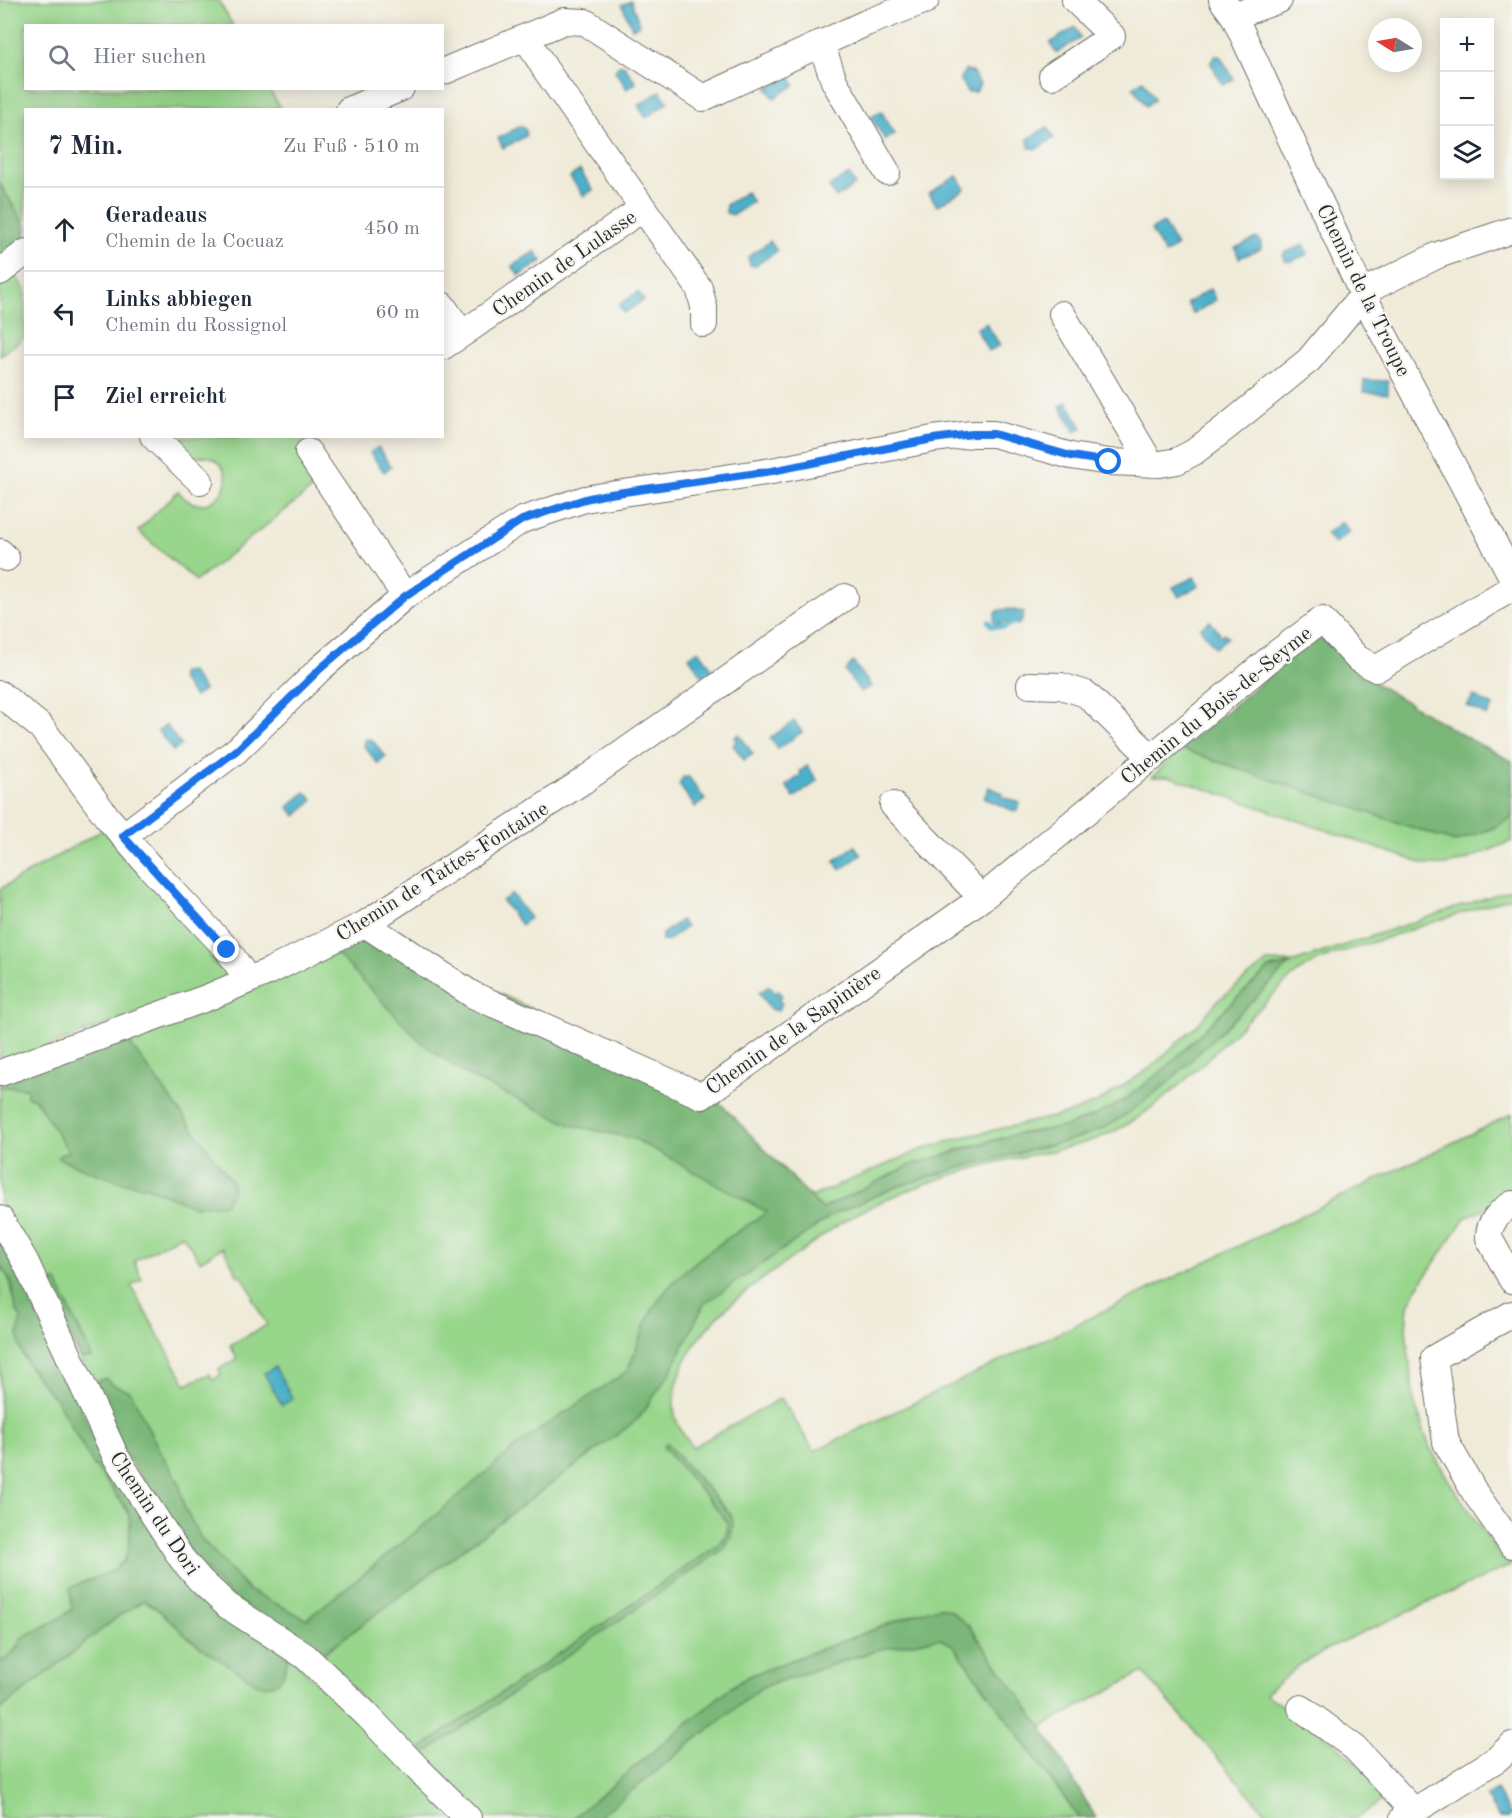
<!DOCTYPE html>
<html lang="de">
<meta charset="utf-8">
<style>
:root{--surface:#fff;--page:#f2f2f3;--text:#1f2937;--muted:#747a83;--line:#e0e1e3}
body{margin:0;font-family:"Old Standard TT",serif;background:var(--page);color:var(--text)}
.controls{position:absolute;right:18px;top:18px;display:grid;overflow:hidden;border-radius:0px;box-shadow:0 3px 15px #0003}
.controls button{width:54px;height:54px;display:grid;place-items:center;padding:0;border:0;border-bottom:2px solid var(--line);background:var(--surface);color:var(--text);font:30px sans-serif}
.compass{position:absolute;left:1368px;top:18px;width:54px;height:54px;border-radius:50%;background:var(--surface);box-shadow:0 3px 15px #0003;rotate:281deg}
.stop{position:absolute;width:18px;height:18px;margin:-14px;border:4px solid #1a73e8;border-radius:50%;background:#fff}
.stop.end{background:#1a73e8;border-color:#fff;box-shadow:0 2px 6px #0008}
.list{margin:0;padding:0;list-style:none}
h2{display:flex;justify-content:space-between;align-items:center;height:78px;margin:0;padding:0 24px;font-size:26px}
h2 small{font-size:20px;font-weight:400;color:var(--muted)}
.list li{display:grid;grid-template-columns:39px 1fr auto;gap:18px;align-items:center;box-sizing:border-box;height:84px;padding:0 24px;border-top:2px solid var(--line)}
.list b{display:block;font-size:22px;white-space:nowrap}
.list p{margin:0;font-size:20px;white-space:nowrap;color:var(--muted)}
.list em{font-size:20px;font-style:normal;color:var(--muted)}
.icon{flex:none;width:33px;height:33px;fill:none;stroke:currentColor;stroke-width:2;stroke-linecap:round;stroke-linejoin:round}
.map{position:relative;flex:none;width:1512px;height:1818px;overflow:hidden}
.search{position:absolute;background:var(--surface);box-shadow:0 3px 15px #0003;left:24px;top:24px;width:420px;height:66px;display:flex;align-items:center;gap:15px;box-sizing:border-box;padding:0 21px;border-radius:0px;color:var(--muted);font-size:22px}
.panel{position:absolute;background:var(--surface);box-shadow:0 3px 15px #0003;left:24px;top:108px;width:420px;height:330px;border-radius:0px}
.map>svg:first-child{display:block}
</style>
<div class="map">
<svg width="1512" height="1818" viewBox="0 0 1512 1818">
<rect width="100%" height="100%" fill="#f6f6f2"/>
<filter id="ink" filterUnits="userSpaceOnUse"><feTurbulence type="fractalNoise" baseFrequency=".0167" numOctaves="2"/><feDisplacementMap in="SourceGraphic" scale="12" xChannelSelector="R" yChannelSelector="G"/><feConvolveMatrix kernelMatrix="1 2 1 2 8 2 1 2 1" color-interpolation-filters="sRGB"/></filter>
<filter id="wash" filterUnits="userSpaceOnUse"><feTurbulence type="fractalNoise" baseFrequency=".008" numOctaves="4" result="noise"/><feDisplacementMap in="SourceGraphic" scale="24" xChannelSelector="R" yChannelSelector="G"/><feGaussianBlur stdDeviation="1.35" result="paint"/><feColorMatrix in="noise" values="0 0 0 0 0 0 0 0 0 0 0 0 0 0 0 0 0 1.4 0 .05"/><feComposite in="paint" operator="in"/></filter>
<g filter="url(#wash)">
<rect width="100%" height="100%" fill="#f0ebd9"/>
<path fill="#98d68c" stroke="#62805c" stroke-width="1.5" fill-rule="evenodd" d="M0,0H218L233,25L26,26V88L269,89L281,109L26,110L25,227L0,184Z
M9,276H16L25,290V337L0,356V282Z
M161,437H320L299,451L322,481L196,581L138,531L178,491C203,525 242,486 219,463C208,452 199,459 189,455C179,451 170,442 161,437Z
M1181,749L1455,842L1493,828L1512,817V841C1486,851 1452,871 1424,864L1168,776L1152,777Z
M104,829L227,967L222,982L0,1064V889Z
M1512,889V897C1468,911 1424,925 1380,940C1358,947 1318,958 1300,971C1286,981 1273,995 1261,1007C1219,1046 1177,1094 1128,1124C1086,1149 1037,1152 990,1164C941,1177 890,1194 846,1220C829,1230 814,1243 798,1254C756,1284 706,1315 684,1364C670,1398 668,1419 693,1447L781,1398L814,1451L1512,1114V1195L1465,1218L1416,1290L1408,1306L1406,1329L1414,1402L1430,1448L1451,1484L1499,1554L1512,1565L1341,1642L1301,1664L1265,1694L1334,1742L1390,1795L1357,1818H1270L1143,1672L1041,1727L970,1627L940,1607L926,1610L749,1676L731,1687L573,1818H484L419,1759L321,1655L638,1419L684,1343L703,1306L661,1371L305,1643L232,1597L126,1456L28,1251L0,1204V1082L365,929L713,1096L811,1197L920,1150L963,1137L1070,1113L1098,1102L1150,1068L1199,1023L1217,1001L1267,962H1294ZM1289,965L1104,1128L1075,1139L969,1165L895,1187L836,1213L959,1149L1017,1134L1064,1127L1094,1116L1123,1101L1169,1065L1231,1003L1270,968ZM182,1234L200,1261L223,1247L238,1276L241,1274L254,1297L252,1298L267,1325L230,1345L237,1359L219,1369L221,1375L213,1380L210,1374L186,1384L131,1286L142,1279L134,1261ZM666,1443L731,1515L725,1548L422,1748L720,1544C726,1535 729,1531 727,1521Z
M0,1264C14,1278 10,1300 21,1317C21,1328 17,1338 20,1348C27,1370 44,1383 57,1400C71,1420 79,1444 93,1464C105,1479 127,1502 130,1521C135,1549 125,1568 98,1578C94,1579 88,1579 85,1581C76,1586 73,1600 73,1609L57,1620L21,1638C17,1650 11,1656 0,1662Z
M144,1600L170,1619L188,1638L260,1685L289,1656L460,1818H0V1710L120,1615Z
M939,1638L953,1645L1079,1818H597L762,1687L880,1649Z"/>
<path fill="#7ab778" stroke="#527152" stroke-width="1.5" d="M0,184L26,227L25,239L3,255L0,261Z
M1319,634L1363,676L1471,740L1512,761V817L1493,828L1455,842L1181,749Z
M365,929L713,1096L822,1209L911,1165L1017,1134L1064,1127L1094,1116L1123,1101L1169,1065L1231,1003L1270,968L1290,964L1169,1082L1127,1114L1104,1128L1075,1139L969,1165L896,1187L836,1213L704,1304L670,1373L638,1419L321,1655L232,1597L191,1552L126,1456L96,1389L98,1381L105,1378L112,1384L131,1392L158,1448L179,1482L185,1509L201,1538L248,1590L307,1619L417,1531L524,1440L626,1372C636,1354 640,1334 649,1316C674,1268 724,1242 767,1212L635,1139L571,1125L470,1077L422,1043L336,953L306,967Z
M125,1037L231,1180L233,1190L226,1203L222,1205L194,1206L147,1187L121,1182L84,1169L58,1158L59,1155L69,1152L35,1099L27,1097V1088L0,1087V1082Z
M0,1233L105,1459L288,1658C283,1676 282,1688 260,1685C236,1670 212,1656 190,1639C174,1626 163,1610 144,1600L120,1615L0,1710V1662C11,1656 17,1650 21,1638L57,1620L72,1609L70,1588L112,1571L124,1563L129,1546L130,1522L128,1511L89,1458L57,1401L38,1379L28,1364L20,1348L18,1334L21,1317L16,1310L12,1284L0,1264Z
M56,1280L92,1357L81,1359L50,1284Z
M666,1443L731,1515C735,1529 732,1535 725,1548L425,1753L421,1748L720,1544C726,1535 729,1531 727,1521L663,1447Z
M940,1607L951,1611L970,1627L1041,1726L1096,1818H1079L953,1645L939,1638L880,1649L762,1687L597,1818H573L731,1687L749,1676L926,1610Z"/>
<path fill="#4cb0cb" stroke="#3c6e7b" stroke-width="1.5" d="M631,1L640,25L632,28L622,5Z
M1075,27L1081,38L1056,53L1050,43Z
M1215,55L1220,56L1234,79L1223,85L1210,62Z
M619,65H624L636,83L627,89L615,71Z
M965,70L972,72L980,84L976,92H967L960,79Z
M789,75L795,85L774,98L767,88Z
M1143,80L1155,99L1146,106L1133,87Z
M660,91L668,102L646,118L638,106Z
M881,111L895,134L885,140L871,117Z
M521,126L526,130V136L503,148L498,138Z
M1047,127L1054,138L1035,150L1034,148H1029L1028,139Z
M580,170L593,190L584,196L570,177Z
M849,174L855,185L836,198L829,187Z
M957,176L965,189L937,206L929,193Z
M746,192L753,202L733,215L726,213V205Z
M1163,223L1177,246L1165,254L1151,230Z
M1256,238L1261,241V249L1239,258L1235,248Z
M770,241L777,251L755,266L750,265L748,257Z
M1303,244L1308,254L1289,262L1288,260L1285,261L1283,256L1284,253Z
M535,251L542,261L519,276L512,266Z
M1210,289L1216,300L1193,314L1187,303Z
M638,292L644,300L624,313L619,305Z
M986,323L1000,345L989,351L976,329Z
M1364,380L1388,381V394L1363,392Z
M1067,402L1082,428L1075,432L1060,406Z
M378,447L391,467L384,472L370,453Z
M1342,522L1350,532L1334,544L1326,534Z
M1194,577L1199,586L1179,597L1173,587Z
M1008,609L1024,612L1022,621L1018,625L1008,622L996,624L994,622L995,613L1000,610Z
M1210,621L1221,635L1224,633L1228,637L1215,648L1200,628Z
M699,650L713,670L703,677L689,657Z
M853,662L871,686L861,692L845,671Z
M190,671L204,690L194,697L180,678L182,672Z
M1473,696L1493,706L1487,716L1467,706Z
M794,721L802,732L778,749L770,738Z
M166,725L181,745L173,751L158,731Z
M739,734L753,754L744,760L733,745L736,742L735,737Z
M368,739L372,740L386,757L378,764L364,746V741Z
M807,766L818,781L794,798L786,786L801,775L800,771Z
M683,777H689L705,800L695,807L679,785Z
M989,787L1003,793L1002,796L1020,803L1016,812L984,798Z
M305,792L313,800L296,816L288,807Z
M855,846L861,855L840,870L834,861Z
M512,894L530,918L521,925L502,901Z
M681,920L686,927L667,941H662V934Z
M769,986L775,993L779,991L782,996L778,998L782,1004L778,1011L770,1009L759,993Z
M275,1367L293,1399L282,1405L264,1373Z
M1496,1790L1511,1815L1507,1818H1499L1486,1797Z"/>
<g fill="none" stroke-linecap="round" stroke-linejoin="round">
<path stroke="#4cb0cb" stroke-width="5" d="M989,622L992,626L1004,627L1013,623"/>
</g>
</g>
<g filter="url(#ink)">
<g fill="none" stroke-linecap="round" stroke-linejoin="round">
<defs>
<path id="minor" d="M1222,0L1234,16L1363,295L1512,577
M1234,16L1279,0
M821,43L834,81L887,172
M442,72L564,21L585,22L703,98L866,23L926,0
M1052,76L1112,36L1075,0
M349,110L401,88
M643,208L699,288L704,307V324
M0,272L26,252
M442,305L462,334L643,208L545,69L526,37
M1062,314L1151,464
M442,347L462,334
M153,436L200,481
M308,452L405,596
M0,552L6,558
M1030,685L1061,686L1086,694L1152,758
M0,694L41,727L107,817L150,867L227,949L248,980
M893,805L982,898
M123,836L237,750L321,668L405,596L522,520L585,499L603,496L772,471L933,439L972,434H994L1071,456L1109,462L1160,464L1177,461L1194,452L1229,425L1309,360L1363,295L1375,286L1438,255L1512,230
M365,924L473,995L702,1096L982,898L1277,653L1322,620L1357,658L1376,669L1512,588
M0,1073L209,997L270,971L365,924L583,781L845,597
M1512,1204C1500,1211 1488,1223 1489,1238L1512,1280
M0,1219L25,1261L116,1457L182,1559L200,1580L228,1606L305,1656L368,1716L418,1769L468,1818
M1512,1314L1434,1358L1446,1442L1475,1493L1512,1545
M1301,1708L1355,1748L1414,1811
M1403,1818L1497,1759L1512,1745"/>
</defs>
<use href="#minor" stroke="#706e68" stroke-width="28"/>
<use href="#minor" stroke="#fff" stroke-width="26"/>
</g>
</g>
<g fill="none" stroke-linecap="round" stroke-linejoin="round" filter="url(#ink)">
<path stroke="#1a73e8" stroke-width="8" d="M227,950L123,836L237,750L321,668L405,596L522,520L585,499L603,495L772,471L933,439L972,434H994L1071,456L1109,462"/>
</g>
<g text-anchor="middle" stroke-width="4.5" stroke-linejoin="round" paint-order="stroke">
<g font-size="21" fill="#2b2b2b" stroke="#f6f6f2">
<text transform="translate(564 263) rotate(-35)" y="7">Chemin de Lulasse</text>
<text transform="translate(1364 290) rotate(64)" y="7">Chemin de la Troupe</text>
<text transform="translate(1216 705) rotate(-39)" y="7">Chemin du Bois-de-Seyme</text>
<text transform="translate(442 871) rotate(-32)" y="7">Chemin de Tattes-Fontaine</text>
<text transform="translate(793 1030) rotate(-35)" y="7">Chemin de la Sapinière</text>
<text transform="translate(155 1513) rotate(56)" y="7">Chemin du Dori</text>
</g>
</g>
</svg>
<div class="controls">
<button>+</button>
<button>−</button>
<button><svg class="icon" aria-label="layers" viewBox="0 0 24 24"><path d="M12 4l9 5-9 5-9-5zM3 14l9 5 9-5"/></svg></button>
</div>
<svg class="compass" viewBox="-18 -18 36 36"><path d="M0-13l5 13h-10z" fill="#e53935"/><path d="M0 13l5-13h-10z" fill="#747a83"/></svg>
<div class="stop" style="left:1109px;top:462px"></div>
<div class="stop end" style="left:227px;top:950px"></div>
<div class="search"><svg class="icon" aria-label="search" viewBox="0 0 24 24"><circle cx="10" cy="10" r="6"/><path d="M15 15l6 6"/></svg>Hier suchen</div>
<section class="panel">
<h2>7 Min.<small>Zu Fuß · 510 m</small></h2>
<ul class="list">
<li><svg class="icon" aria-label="ahead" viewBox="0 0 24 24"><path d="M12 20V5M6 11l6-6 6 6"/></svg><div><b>Geradeaus</b><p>Chemin de la Cocuaz</p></div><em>450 m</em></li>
<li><svg class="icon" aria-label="left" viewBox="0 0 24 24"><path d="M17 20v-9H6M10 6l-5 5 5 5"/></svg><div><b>Links abbiegen</b><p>Chemin du Rossignol</p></div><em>60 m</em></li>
<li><svg class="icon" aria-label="arrive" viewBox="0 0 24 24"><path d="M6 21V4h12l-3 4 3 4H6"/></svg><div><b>Ziel erreicht</b></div></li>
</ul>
</section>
</div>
